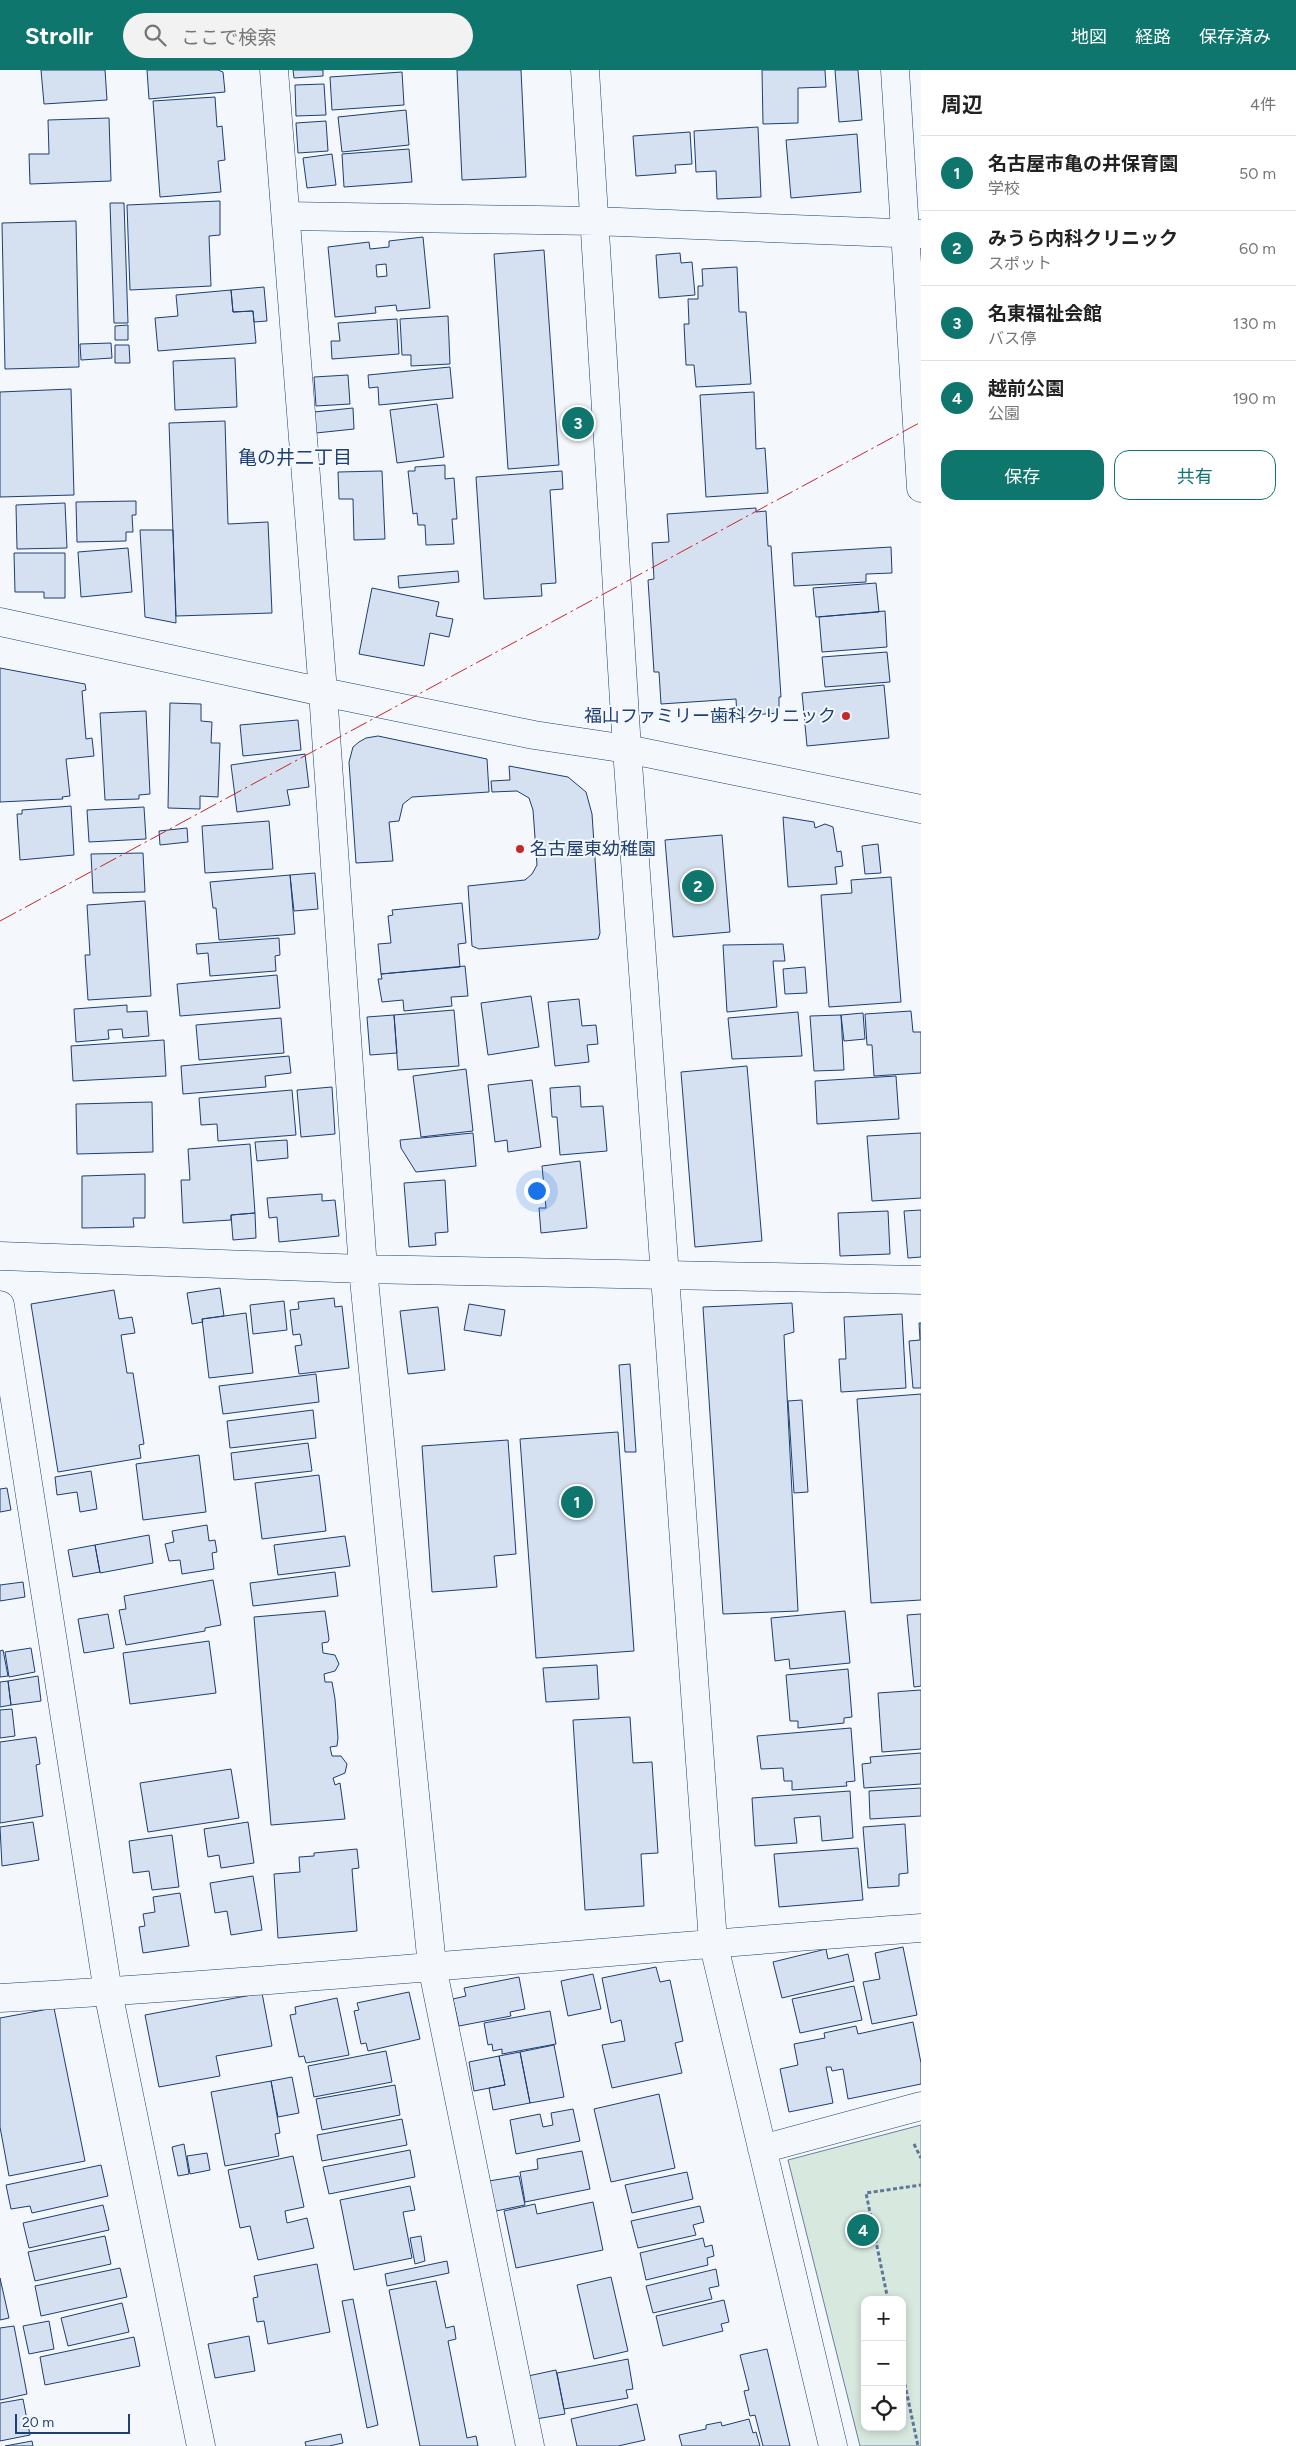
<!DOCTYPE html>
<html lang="ja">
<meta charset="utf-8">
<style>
:root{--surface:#fff;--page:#f2f2f2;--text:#222;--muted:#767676;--line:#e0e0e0;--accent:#0f766e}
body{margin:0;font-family:Figtree,"Noto Sans JP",sans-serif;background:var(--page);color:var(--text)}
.controls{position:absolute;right:15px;bottom:15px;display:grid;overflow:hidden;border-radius:10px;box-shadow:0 2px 8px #0003}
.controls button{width:45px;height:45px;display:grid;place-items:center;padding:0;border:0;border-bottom:1px solid var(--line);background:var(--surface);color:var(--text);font:25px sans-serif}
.scale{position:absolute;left:15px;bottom:12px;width:115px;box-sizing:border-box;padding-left:5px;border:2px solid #1d3f73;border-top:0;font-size:14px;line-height:18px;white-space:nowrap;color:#1d3f73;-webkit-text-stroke:4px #f4f7fb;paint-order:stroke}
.you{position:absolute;left:536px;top:1120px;width:18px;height:18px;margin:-12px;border:4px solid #fff;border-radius:50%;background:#1a73e8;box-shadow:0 0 0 8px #1a73e833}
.badge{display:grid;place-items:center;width:32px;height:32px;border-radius:50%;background:var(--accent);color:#fff;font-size:16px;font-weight:700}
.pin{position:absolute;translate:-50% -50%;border:2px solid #fff;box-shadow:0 1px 5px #0006}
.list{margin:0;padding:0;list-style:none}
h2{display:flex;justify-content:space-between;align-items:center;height:65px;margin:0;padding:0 20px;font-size:21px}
h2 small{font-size:16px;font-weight:400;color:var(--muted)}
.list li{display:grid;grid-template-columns:32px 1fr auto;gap:15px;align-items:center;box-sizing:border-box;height:75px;padding:0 20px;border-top:1px solid var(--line)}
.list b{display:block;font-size:19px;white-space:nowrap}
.list p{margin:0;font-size:16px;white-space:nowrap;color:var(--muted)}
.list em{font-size:16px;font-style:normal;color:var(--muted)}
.actions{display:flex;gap:10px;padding:15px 20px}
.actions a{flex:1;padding:11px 0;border:1px solid var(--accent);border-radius:15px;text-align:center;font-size:18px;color:var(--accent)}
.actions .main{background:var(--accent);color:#fff}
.icon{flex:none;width:28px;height:28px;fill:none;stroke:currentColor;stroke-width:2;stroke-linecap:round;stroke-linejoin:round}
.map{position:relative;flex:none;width:921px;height:2376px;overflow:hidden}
header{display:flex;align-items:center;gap:30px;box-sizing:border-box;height:70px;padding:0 25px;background:var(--accent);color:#fff}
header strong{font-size:24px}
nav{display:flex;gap:28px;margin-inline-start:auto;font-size:18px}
.search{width:350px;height:45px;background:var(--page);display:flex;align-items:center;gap:12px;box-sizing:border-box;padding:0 18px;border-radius:28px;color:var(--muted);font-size:19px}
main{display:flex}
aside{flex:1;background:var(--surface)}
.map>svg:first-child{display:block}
</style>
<header>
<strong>Strollr</strong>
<div class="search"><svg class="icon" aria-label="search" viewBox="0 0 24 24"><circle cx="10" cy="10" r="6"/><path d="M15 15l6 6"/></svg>ここで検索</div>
<nav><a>地図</a><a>経路</a><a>保存済み</a></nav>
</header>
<main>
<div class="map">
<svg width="921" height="2376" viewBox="0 0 921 2376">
<rect width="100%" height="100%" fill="#f4f7fb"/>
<path fill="#d7e8df" stroke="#687fa3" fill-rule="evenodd" d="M921,2055V2376H860L788,2090ZM865,2230H902V2357H865Z"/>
<path fill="#d5e0f0" stroke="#1d3f73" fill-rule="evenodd" d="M41,0H105L107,30L44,34Z
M147,0H218L223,2L225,22L149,29Z
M293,0H323V6L294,8Z
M457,0H521L526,107L462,110Z
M762,0H825L826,17L798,18V53L763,54Z
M835,0H858L862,50L839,52Z
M402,2L404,35L332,40L330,7Z
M324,14L326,45L296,46L295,15Z
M215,27L217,57L222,56L225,90L218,91L221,122L160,127L153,31Z
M406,40L409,75L342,82L338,47Z
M109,48L111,111L30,114L29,84H49L48,50Z
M326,51L328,81L298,83L296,53Z
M758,57L761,127L717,129L716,101L696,102L694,61Z
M690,62L692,94L675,95L676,103L636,106L633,66Z
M857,64L861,122L791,128L786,70Z
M409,79L412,112L344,117L342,84Z
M332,84L336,115L307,118L303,88Z
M220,131V165L209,166L211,216L130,220L127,135Z
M110,133H124L128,253H114Z
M76,151L79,297L5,299L2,153Z
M423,167L430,238L397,241L396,235L375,237L376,243L335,247L328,177L369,172L370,179L389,177V171ZM386,194L387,206L377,207L376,195Z
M544,180L559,395L508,399L494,184Z
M680,183L681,193L692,192L695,225L659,228L656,185Z
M737,197L739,242H746L751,314L696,317L694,295H686L684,254H689L688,229H698V216H703L702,199Z
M264,217L267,251L254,252L253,241L233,242L231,220Z
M231,220L233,242L253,241L256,273L158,281L155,248L178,246L176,225Z
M448,246L450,294L411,296V285H402L400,249Z
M397,249L399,284L332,289L331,271H340L338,253Z
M128,255V270H115V256Z
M111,273L112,288L81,290L80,274Z
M115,275H129L130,293H115Z
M235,288L237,337L175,340L173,291Z
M450,297L453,328L379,335L378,317L369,318L368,305Z
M348,305L350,334L316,336L314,307Z
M71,319L74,425L0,427V322Z
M754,322L756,379L765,378L768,423L706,427L700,325Z
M437,334L444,387L397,393L390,340Z
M353,338L354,359L316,363L314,342Z
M225,351L228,454L268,452L272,543L176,546L169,353Z
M445,395V409L454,408L457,449H452L454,474L426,475L425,455H418L417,443L413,444L408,401H415V397Z
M382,401L385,469L354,470L353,429H339L338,402Z
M562,401L563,419L550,420L556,513L541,514L542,526L484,529L476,407Z
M136,431V445H132L133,462H126V471L77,472L76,432Z
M65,433L67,478L17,479L16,435Z
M756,438V442L766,441L768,476H771L781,627H779V643L737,646L736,629L661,634L659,602H654L648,510L654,509L652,473L669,472L667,444Z
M140,460H173L176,553L145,547Z
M891,477L892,503L866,504V512L794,516L792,483Z
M128,478L132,522L81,527L78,482Z
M14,483H65V528H44V522H15Z
M458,501L459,512L399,518L398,506Z
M876,513L879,542L816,547L813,518Z
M372,518L439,532L436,546L453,549L449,567L430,563L424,596L359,584Z
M885,541L887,577L822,582L819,547Z
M887,582L890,612L825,617L822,587Z
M0,598L85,614L86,620L82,621L86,669L92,668L94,686L66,689L70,726L62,727L63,729L0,732Z
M884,615L889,668L807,676L802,623Z
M170,633L201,634V651L212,652L211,673H220L218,727L200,726V739L168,738Z
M146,641L150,724L139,725V729L105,730L100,643Z
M298,650L301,680L243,686L240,655Z
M378,666L487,689L489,722L412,727L403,734L399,751L389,752L393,791L356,793L349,692L353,677L359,672L366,668Z
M305,684L309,717L287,720L290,735L237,742L231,695Z
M509,696L568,707L586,722L592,744L600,863L598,869L479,879L472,876L468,816L525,810L532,804L537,795L533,740L529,728L517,721L492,722L491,711L510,710Z
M71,736L74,785L20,790L17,744H22V740Z
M144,737L146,769L89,772L87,740Z
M783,747L814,752L815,758L825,754L833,757L837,782L841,781L843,796L835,797L837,814L788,817Z
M269,751L273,799L205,803L202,756Z
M187,758L188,772L160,775L159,761Z
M722,765L730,862L673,867L665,770Z
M878,774L881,803L865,804L862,776Z
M143,783L145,822L93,823L91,784Z
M315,803L318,839L294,841L290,805Z
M290,805L295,864L219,870L216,838H213L210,812Z
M891,807L901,932L829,937L821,825L852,823L851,810Z
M145,831L151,926L88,930L85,885H90L87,835Z
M462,833L466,873L458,874L460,897L381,904L378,874L391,873L388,846L393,845L392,840Z
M279,868L280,885L275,886L276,901L210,906L208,883L197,884L196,874Z
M783,874L785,891H773L777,937L727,942L723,875Z
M465,896L468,926L451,927L452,936L404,941L403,930L382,932L378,909H382L381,904Z
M805,897L807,923L785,924L783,899Z
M277,905L280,938L180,946L177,914Z
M531,926L539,977L488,985L481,933Z
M579,929L582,956L596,955L598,974L587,975L589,992L555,996L548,932Z
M127,935V942L147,941L149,966L123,968L122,959L108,960L109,969L76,972L74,939Z
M454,940L459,996L398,1000L394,945Z
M911,941L913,962H921V1003L874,1006L872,975H867L865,944Z
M798,942L802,986L732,989L728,948Z
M863,943L865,969L844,971L841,945Z
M394,945L397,983L370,985L367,947Z
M841,945L844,1000L814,1001L810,946Z
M281,948L284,983L199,990L196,955Z
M164,970L166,1006L73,1011L71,976Z
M289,986L291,1003L265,1006L266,1017L183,1024L181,996Z
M747,996L762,1171L695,1177L681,1002Z
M466,999L473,1061L421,1067L413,1006Z
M896,1006L899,1049L817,1054L815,1011Z
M532,1010L541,1077L508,1082L507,1070L495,1072L488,1015Z
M580,1016L581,1037L603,1036L607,1081L560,1085L557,1047H552L550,1018Z
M332,1017L335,1064L301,1067L297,1020Z
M292,1020L296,1065L218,1071L217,1054L201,1055L199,1028Z
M152,1032L153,1082L77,1084L76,1034Z
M473,1063L476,1096L416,1102L401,1078L400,1070Z
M921,1063V1128L872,1131L867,1066Z
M287,1070L288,1088L257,1091L255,1072Z
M250,1074L255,1143L231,1145V1150L183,1153L181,1110H190L188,1079Z
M580,1091L587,1158L541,1163L539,1138H546L542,1096Z
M145,1104V1148H133L134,1157L82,1158V1106Z
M445,1110L448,1162L435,1163L436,1175L409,1177L404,1113Z
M322,1124V1131L335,1130L339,1166L279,1172L277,1147L269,1148L267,1128Z
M921,1140V1187L908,1188L904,1141Z
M888,1141L890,1184L840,1186L838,1143Z
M255,1143L256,1168L233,1170L231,1145Z
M220,1218L224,1246L202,1249L203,1252L192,1254L187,1223Z
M114,1220L119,1249L132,1247L135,1263L121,1265L127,1303H133L144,1374L139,1375L141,1388L58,1402L31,1234Z
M334,1228L335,1237L342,1236L349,1298L299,1304L295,1276L302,1275L300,1264L293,1265L290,1240L299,1239L298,1232Z
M284,1231L287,1260L253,1264L250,1235Z
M792,1233L794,1262L784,1265L798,1541L723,1544L703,1237Z
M469,1234L505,1240L501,1266L464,1260Z
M438,1237L445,1300L408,1304L400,1241Z
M246,1243L253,1303L209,1308L202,1249Z
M902,1244L906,1318L841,1322L839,1289H846L844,1247Z
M919,1253H921V1318H913L909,1271L920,1270Z
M630,1294L636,1382H625L619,1295Z
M316,1304L319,1332L223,1344L219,1316Z
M921,1324V1530L871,1533L857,1329Z
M802,1330L808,1422L794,1423L788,1331Z
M313,1340L316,1368L230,1378L227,1351Z
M618,1362L634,1581L536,1588L520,1369Z
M508,1370L516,1484L494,1486L497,1517L432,1522L422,1376Z
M308,1373L312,1401L234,1410L231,1383Z
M199,1385L206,1442L143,1450L136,1394Z
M91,1401L97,1439L80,1442L77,1422L57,1425L55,1407Z
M319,1405L326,1461L262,1469L255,1413Z
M7,1418L11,1440L0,1442V1419Z
M207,1455L209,1471L215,1470L217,1482L212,1483L214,1499L182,1504L180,1490L169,1491L165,1474L174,1472L172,1461Z
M149,1465L153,1493L100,1503L95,1475Z
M345,1466L350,1496L278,1505L274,1475Z
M95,1475L100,1502L73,1507L68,1480Z
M335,1502L338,1526L253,1536L250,1513Z
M213,1510L221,1555L205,1558V1561L126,1575L119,1540L126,1539L124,1526Z
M23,1512L25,1527L0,1531V1515Z
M325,1541L329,1569L328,1572L322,1573L323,1583L335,1585L339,1594L335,1601L324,1604L325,1612H332L335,1629L338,1668L337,1676L330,1677L332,1686H341L347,1694L345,1703L333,1708L335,1715L340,1713L345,1749L271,1755L254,1547Z
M845,1541L850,1593L790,1599L789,1589L775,1591L771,1548Z
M108,1544L114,1578L84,1583L78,1549Z
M921,1544V1616L914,1617L907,1545Z
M209,1571L216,1623L130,1634L123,1583Z
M31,1578L35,1602L9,1607L5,1582Z
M3,1580L8,1606L0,1607V1581Z
M597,1595L599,1629L546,1632L543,1598Z
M848,1599L852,1647L844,1648V1653L798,1658V1651H790L786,1605Z
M38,1606L41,1631L11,1635L8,1611Z
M8,1611L11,1635L0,1637V1612Z
M921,1620V1679L882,1682L878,1623Z
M12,1639L15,1666L0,1668V1640Z
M630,1647L633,1693L652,1692L658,1783L641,1784L644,1836L585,1840L573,1650Z
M851,1658L855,1711L846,1712L847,1716L792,1720V1711H784L783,1698L761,1699L757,1666Z
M36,1667L40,1694L36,1695L43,1746L0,1753V1672Z
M921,1683V1714L864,1718L862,1694L871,1693L870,1687Z
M231,1699L239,1748L148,1762L140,1713Z
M921,1718V1746L870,1749L869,1721Z
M850,1721L853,1768L822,1771L820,1746L794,1748L797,1773L755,1776L752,1728Z
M33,1752L39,1790L2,1796L0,1757Z
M248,1752L254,1793L221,1798L219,1785L208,1787L204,1759Z
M905,1754L908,1803L899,1804V1816L868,1818L863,1757Z
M172,1765L179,1817L152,1820L149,1801L133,1803L129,1771Z
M858,1778L863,1830L779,1837L774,1784Z
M357,1779L359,1798L352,1799L357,1861L278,1868L274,1804L300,1802L299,1787L314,1786V1783Z
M253,1806L262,1860L231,1865L227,1841L215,1843L210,1813Z
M180,1823L189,1876L143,1883L139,1857L145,1856L143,1844L155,1842L153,1827Z
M903,1877L917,1945L872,1954L863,1912L880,1909L875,1883Z
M826,1879L828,1889L848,1884L854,1911L782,1928L773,1892Z
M656,1897L660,1912L670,1910L683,1971L675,1973L682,2003L612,2018L602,1975L625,1971L621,1950L611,1953L602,1908Z
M593,1904L601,1939L568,1946L561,1911Z
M519,1907L525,1939L510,1942L511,1946L459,1956L453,1929L466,1926L464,1918Z
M854,1916L862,1950L800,1963L792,1929Z
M409,1922L420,1969L368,1981L366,1973L361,1974L354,1941L359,1940L357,1933Z
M262,1923L272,1976L216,1986L220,2006L159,2017L145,1945Z
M337,1928L349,1985L306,1993L304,1986L299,1987L290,1945L296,1944L295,1937Z
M54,1938L85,2091L9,2106L0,2057V1948Z
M550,1941L556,1974L502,1984V1979L493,1981L492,1974L488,1975L484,1953Z
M913,1952L921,1993V2014L848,2029L843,1999L832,2001L831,1997H826L833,2033L789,2042L780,1999L798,1995L794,1974L825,1968L824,1963L856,1956L858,1964Z
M554,1975L564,2027L530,2033L520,1982Z
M386,1981L392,2012L314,2027L308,1996Z
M520,1982L530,2033L493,2040L489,2018L505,2015L499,1986Z
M499,1986L505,2015L474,2021L469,1992Z
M292,2007L299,2043L278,2047L271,2011Z
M271,2011L280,2063L275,2064L279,2086L225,2096L211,2022Z
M395,2015L400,2045L322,2060L316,2029Z
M659,2024L675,2098L611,2112L594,2039Z
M573,2039L580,2071L516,2084L510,2050L540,2044L543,2057L553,2055L551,2043Z
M402,2049L407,2075L322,2091L317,2065Z
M184,2074L189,2104L178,2106L172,2077Z
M410,2080L415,2107L329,2124L323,2097Z
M582,2081L590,2119L525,2132L520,2102L538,2099L537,2089Z
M207,2083L210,2100L190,2104L187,2086Z
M293,2086L304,2137L285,2141L287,2153L307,2148L314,2178L258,2190L250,2156L240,2158L228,2100Z
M101,2095L108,2126L32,2143L30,2136L11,2139L6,2115Z
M687,2102L693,2129L632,2143L625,2115Z
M519,2106L525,2135L496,2141L489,2111Z
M410,2116L415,2140L403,2142L412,2188L354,2200L340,2130Z
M593,2132L603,2180L516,2198L504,2141L535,2134L537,2144Z
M103,2135L109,2160L29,2178L23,2153Z
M700,2136L704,2152L693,2155L696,2165L638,2178L631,2151Z
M105,2166L111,2194L35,2211L28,2182Z
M421,2166L425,2191L415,2194L410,2168Z
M703,2168L705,2177L712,2175L714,2186L707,2188L708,2195L646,2210L640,2183Z
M447,2191L449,2203L387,2216L385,2204Z
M317,2194L330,2262L268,2274L264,2251L257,2252L253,2228L258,2227L254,2206Z
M120,2198L127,2227L41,2246L35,2216Z
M716,2199L719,2216L709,2218L712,2229L653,2243L646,2216Z
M611,2207L628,2281L594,2289L577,2215Z
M0,2208L9,2248L0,2250Z
M436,2211L446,2258L454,2256L456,2269L448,2271L467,2368L476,2366L478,2376H420L389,2220Z
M353,2229L378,2355L367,2358L342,2231Z
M724,2230L729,2252L721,2254L723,2261L663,2276L656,2246Z
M122,2233L129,2262L68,2276L61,2248Z
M49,2251L54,2279L29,2284L23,2256Z
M14,2256L27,2324L0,2330V2258Z
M249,2266L255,2301L215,2308L208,2274Z
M134,2267L140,2296L45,2315L40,2287Z
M767,2279L790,2376H763L755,2345L750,2346L744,2321L749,2320L740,2285Z
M628,2289L633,2319L626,2320L628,2328L564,2339L557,2303Z
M556,2300L565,2344L536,2349L528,2306Z
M23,2329L30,2365L0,2371V2333Z
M637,2334L645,2370L618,2376H577L571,2349Z
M749,2349L753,2363L756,2362L760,2376H682L679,2365L706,2359V2355L721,2352L722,2356Z
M341,2364L343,2373L329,2376H306L305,2372Z
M32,2371L33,2376H5Z"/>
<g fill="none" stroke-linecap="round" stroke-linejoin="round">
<defs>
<path id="minor" d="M274,0L323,622L363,1199L432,1896L530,2376
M585,0L627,679L713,1872L833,2376
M895,0L921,418
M287,146L594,151L921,164
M0,552L323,622L534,665L627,679L921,739
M0,1186L363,1199L921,1210
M0,1235L108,1922L201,2376
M0,1928C307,1911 614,1879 921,1858
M762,2079L921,2036"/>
</defs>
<use href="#minor" stroke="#1d3f73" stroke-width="29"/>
<path stroke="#5e769c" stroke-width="3" stroke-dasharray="4 2.5" stroke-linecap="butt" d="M914,2074L921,2088
M888,2230L866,2123L921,2115
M902,2301L918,2376"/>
<use href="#minor" stroke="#f4f7fb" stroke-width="28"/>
<path stroke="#c62828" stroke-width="1" stroke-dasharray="18 4 2.5 4" stroke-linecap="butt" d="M0,851L921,352"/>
</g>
<g fill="#c62828" stroke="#f4f7fb" stroke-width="2">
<circle cx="846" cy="646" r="5"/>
<circle cx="520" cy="779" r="5"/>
</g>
<g text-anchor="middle" stroke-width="4" stroke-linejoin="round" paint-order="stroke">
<g font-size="18" fill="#1d3f73" stroke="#f4f7fb" text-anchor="end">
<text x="836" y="652">福山ファミリー歯科クリニック</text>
<text x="530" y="785" text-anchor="start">名古屋東幼稚園</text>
</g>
<g font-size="19" fill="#1d3f73" stroke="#f4f7fb">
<text x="295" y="394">亀の井二丁目</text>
</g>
</g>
</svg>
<div class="controls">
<button>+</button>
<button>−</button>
<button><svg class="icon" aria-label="locate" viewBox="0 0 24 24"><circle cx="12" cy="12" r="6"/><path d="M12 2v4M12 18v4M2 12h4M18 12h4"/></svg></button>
</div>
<div class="scale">20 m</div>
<div class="you"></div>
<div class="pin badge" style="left:577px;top:1432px">1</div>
<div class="pin badge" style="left:698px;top:816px">2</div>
<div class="pin badge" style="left:578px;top:353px">3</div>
<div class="pin badge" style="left:863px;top:2160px">4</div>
</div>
<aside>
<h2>周辺<small>4件</small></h2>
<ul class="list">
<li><span class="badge">1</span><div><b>名古屋市亀の井保育園</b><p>学校</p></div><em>50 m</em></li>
<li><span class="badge">2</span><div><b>みうら内科クリニック</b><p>スポット</p></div><em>60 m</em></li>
<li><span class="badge">3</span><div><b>名東福祉会館</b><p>バス停</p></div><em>130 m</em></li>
<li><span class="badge">4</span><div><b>越前公園</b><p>公園</p></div><em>190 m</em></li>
</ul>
<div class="actions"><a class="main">保存</a><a>共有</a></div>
</aside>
</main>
